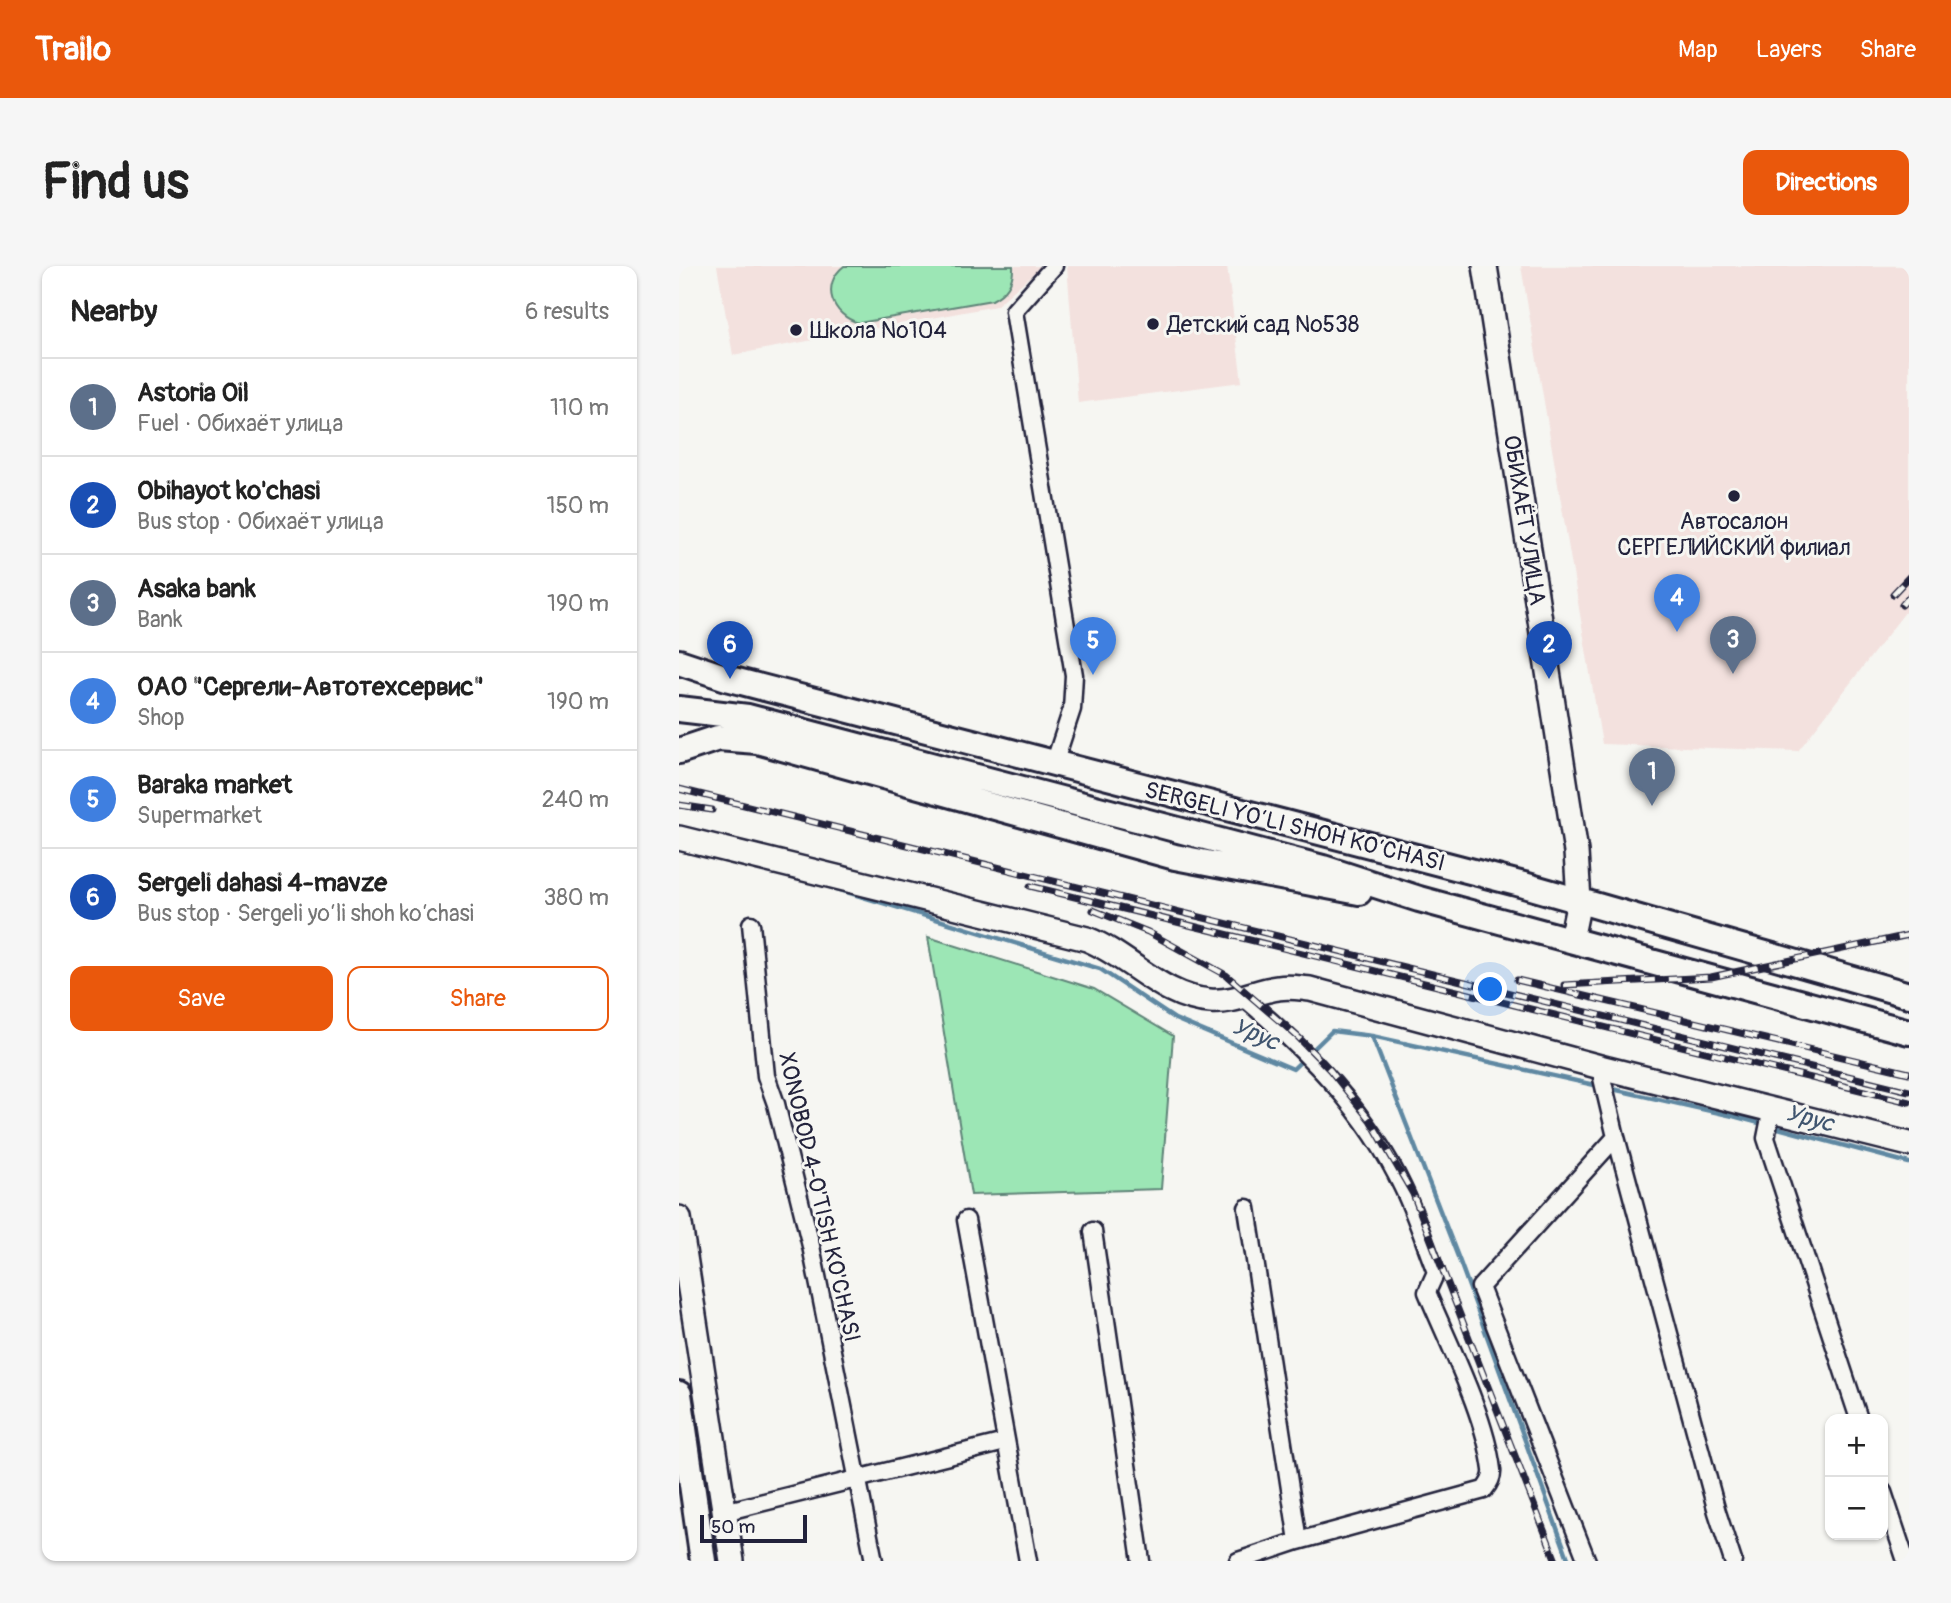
<!DOCTYPE html>
<meta charset="utf-8">
<style>
:root{--surface:#fff;--page:#f6f6f6;--text:#222;--muted:#767676;--line:#e0e0e0;--accent:#ea580c}
body{margin:0;font-family:Pangolin,sans-serif;background:var(--page);color:var(--text)}
.controls{position:absolute;right:21px;bottom:21px;display:grid;overflow:hidden;border-radius:14px;box-shadow:0 2px 5px #0004}
.controls button{width:63px;height:63px;display:grid;place-items:center;padding:0;border:0;border-bottom:2px solid var(--line);background:var(--surface);color:var(--text);font:35px sans-serif}
.scale{position:absolute;left:21px;bottom:18px;width:107px;box-sizing:border-box;padding-left:7px;border:4px solid #22223b;border-top:0;font-size:19px;line-height:24px;white-space:nowrap;color:#22223b;-webkit-text-stroke:5px #f6f6f2;paint-order:stroke}
.you{position:absolute;left:812px;top:724px;width:24px;height:24px;margin:-18px;border:5px solid #fff;border-radius:50%;background:#1a73e8;box-shadow:0 0 0 10px #1a73e833}
.badge{display:grid;place-items:center;width:46px;height:46px;border-radius:50%;background:var(--accent);color:#fff;font-size:23px;font-weight:700}
.pin{position:absolute;translate:-50% -58px;filter:drop-shadow(0 2px 4px #0008)}
.pin::after{content:'';position:absolute;top:37px;width:24px;height:21px;background:inherit;clip-path:polygon(0 0,100% 0,50% 100%)}
.list{margin:0;padding:0;list-style:none}
h2{display:flex;justify-content:space-between;align-items:center;height:91px;margin:0;padding:0 28px;font-size:30px}
h2 small{font-size:23px;font-weight:400;color:var(--muted)}
.list li{display:grid;grid-template-columns:46px 1fr auto;gap:21px;align-items:center;box-sizing:border-box;height:98px;padding:0 28px;border-top:2px solid var(--line)}
.list b{display:block;font-size:26px;white-space:nowrap}
.list p{margin:0;font-size:23px;white-space:nowrap;color:var(--muted)}
.list em{font-size:23px;font-style:normal;color:var(--muted)}
.actions{display:flex;gap:14px;padding:21px 28px}
.actions a{flex:1;padding:16px 0;border:2px solid var(--accent);border-radius:14px;text-align:center;font-size:24px;color:var(--accent)}
.actions .main{background:var(--accent);color:#fff}
.map{position:relative;flex:none;width:1230px;height:1295px;overflow:hidden;border-radius:14px}
header{display:flex;align-items:center;gap:42px;box-sizing:border-box;height:98px;padding:0 35px;background:var(--accent);color:#fff}
header strong{font-size:33px}
nav{display:flex;gap:38px;margin-inline-start:auto;font-size:24px}
.intro{display:flex;align-items:center;justify-content:space-between;box-sizing:border-box;height:168px;padding:0 42px}
h1{margin:0;font-size:49px}
.button{padding:18px 32px;border-radius:14px;background:var(--accent);color:#fff;font-size:24px;font-weight:700}
main{display:flex;gap:42px;padding:0 42px}
aside{flex:1;background:var(--surface);border-radius:14px;box-shadow:0 2px 5px #0004}
.map>svg:first-child{display:block}
</style>
<header>
<strong>Trailo</strong>
<nav><a>Map</a><a>Layers</a><a>Share</a></nav>
</header>
<div class="intro"><h1>Find us</h1><a class="button">Directions</a></div>
<main>
<aside>
<h2>Nearby<small>6 results</small></h2>
<ul class="list">
<li><span class="badge" style="background:#5c6f8a">1</span><div><b>Astoria Oil</b><p>Fuel · Обихаёт улица</p></div><em>110 m</em></li>
<li><span class="badge" style="background:#1a4fb4">2</span><div><b>Obihayot ko'chasi</b><p>Bus stop · Обихаёт улица</p></div><em>150 m</em></li>
<li><span class="badge" style="background:#5c6f8a">3</span><div><b>Asaka bank</b><p>Bank</p></div><em>190 m</em></li>
<li><span class="badge" style="background:#3f7fe0">4</span><div><b>ОАО &quot;Сергели-Автотехсервис&quot;</b><p>Shop</p></div><em>190 m</em></li>
<li><span class="badge" style="background:#3f7fe0">5</span><div><b>Baraka market</b><p>Supermarket</p></div><em>240 m</em></li>
<li><span class="badge" style="background:#1a4fb4">6</span><div><b>Sergeli dahasi 4-mavze</b><p>Bus stop · Sergeli yo‘li shoh ko‘chasi</p></div><em>380 m</em></li>
</ul>
<div class="actions"><a class="main">Save</a><a>Share</a></div>
</aside>
<div class="map">
<svg width="1230" height="1295" viewBox="0 0 1230 1295">
<rect width="100%" height="100%" fill="#f6f6f2"/>
<filter id="ink" filterUnits="userSpaceOnUse"><feTurbulence type="fractalNoise" baseFrequency=".0143" numOctaves="2"/><feDisplacementMap in="SourceGraphic" scale="14" xChannelSelector="R" yChannelSelector="G"/><feConvolveMatrix kernelMatrix="1 2 1 2 8 2 1 2 1" color-interpolation-filters="sRGB"/></filter>
<g filter="url(#ink)">
<path fill="#f3e1de" d="M38,0H363L317,40L54,89Z
M388,0H548L563,116L399,137Z
M842,0H1230V341L1119,485L923,478Z"/>
<path fill="#9ce6b5" stroke="#5f8478" stroke-width="2" d="M165,0H334C335,17 327,27 313,34L180,57C153,50 141,19 165,0Z
M249,671L415,723L494,770L482,923L292,929Z"/>
<g fill="none" stroke-linecap="round" stroke-linejoin="round">
<path stroke="#5e88a2" stroke-width="4.5" d="M148,620L421,703L496,753L614,803L653,765L693,770L920,820
M693,770L781,996L890,1295
M929,822L1054,850L1230,897"/>
<defs>
<path id="street" d="M375,0L335,45L395,409L393,443L375,498
M72,658L87,810L97,838L132,980L195,1295
M925,802L923,812L937,871L1038,1246L1054,1295
M1093,842L1087,872L1180,1153
M568,942L619,1275
M287,954L349,1295
M414,965L462,1295
M1204,1226L1227,1295
M45,1246L326,1176
M559,1295L619,1275L805,1224C810,1218 814,1212 813,1204C806,1148 770,1079 748,1026L757,1006C746,978 737,949 724,922C688,845 628,785 564,731
M908,1295L801,1021L937,871"/>
<path id="secondary" d="M806,0L897,586L900,635L892,674
M0,572L408,673C451,690 483,732 531,735C555,737 576,725 599,722C610,720 621,722 631,723L925,802L1230,878
M0,952L53,1295"/>
<path id="primary" d="M0,396L51,413L845,619L1230,729
M0,443L69,451L644,602L740,633L1230,766
M0,485L39,472L78,475L496,591L680,626
M0,1128L24,1295"/>
</defs>
<use href="#street" stroke="#22223b" stroke-width="21"/>
<use href="#secondary" stroke="#22223b" stroke-width="28"/>
<use href="#primary" stroke="#22223b" stroke-width="30"/>
<use href="#street" stroke="#f6f6f2" stroke-width="16"/>
<use href="#secondary" stroke="#f6f6f2" stroke-width="23"/>
<use href="#primary" stroke="#f6f6f2" stroke-width="24"/>
<defs>
<path id="rail" d="M1214,328L1230,311
M1223,339L1230,331
M0,523L1230,825
M0,539L33,544
M351,620L1230,836
M414,644L469,666L547,709L619,771L651,804L691,854L734,928L877,1295
M838,714L1230,807
M885,719L1032,711L1230,669"/>
</defs>
<use href="#rail" stroke="#22223b" stroke-width="7"/>
<use href="#rail" stroke="#f6f6f2" stroke-width="4.5" stroke-dasharray="13" stroke-linecap="butt"/>
</g>
</g>
<g fill="#22223b" stroke="#f6f6f2" stroke-width="2.5">
<circle cx="474" cy="58" r="7"/>
<circle cx="117" cy="64" r="7"/>
<circle cx="1055" cy="230" r="7"/>
</g>
<g text-anchor="middle" stroke-width="6" stroke-linejoin="round" paint-order="stroke">
<g font-size="23" fill="#22223b" stroke="#f6f6f2" text-anchor="start">
<text x="488" y="66">Детский сад №538</text>
<text x="131" y="72">Школа №104</text>
<text x="1055" y="263" text-anchor="middle">Автосалон<tspan x="1055" dy="26">СЕРГЕЛИЙСКИЙ филиал</tspan></text>
</g>
<g font-size="23" fill="#22223b" stroke="#f6f6f2">
<text transform="translate(846 254) rotate(81)" y="8">ОБИХАЁТ УЛИЦА</text>
<text transform="translate(616 560) rotate(14)" y="8">SERGELI YO‘LI SHOH KO‘CHASI</text>
<text transform="translate(141 931) rotate(77)" y="8">XONOBOD 4-O'TISH KO'CHASI</text>
</g>
<g font-size="24" font-style="italic" fill="#40556f" stroke="#f6f6f2">
<text transform="translate(577 768) rotate(23)" y="8">Урус</text>
<text transform="translate(1131 852) rotate(15)" y="8">Урус</text>
</g>
</g>
</svg>
<div class="controls">
<button>+</button>
<button>−</button>
</div>
<div class="scale">50 m</div>
<div class="you"></div>
<div class="pin badge" style="left:973px;top:540px;background:#5c6f8a">1</div>
<div class="pin badge" style="left:870px;top:413px;background:#1a4fb4">2</div>
<div class="pin badge" style="left:1054px;top:408px;background:#5c6f8a">3</div>
<div class="pin badge" style="left:998px;top:366px;background:#3f7fe0">4</div>
<div class="pin badge" style="left:414px;top:409px;background:#3f7fe0">5</div>
<div class="pin badge" style="left:51px;top:413px;background:#1a4fb4">6</div>
</div>
</main>
